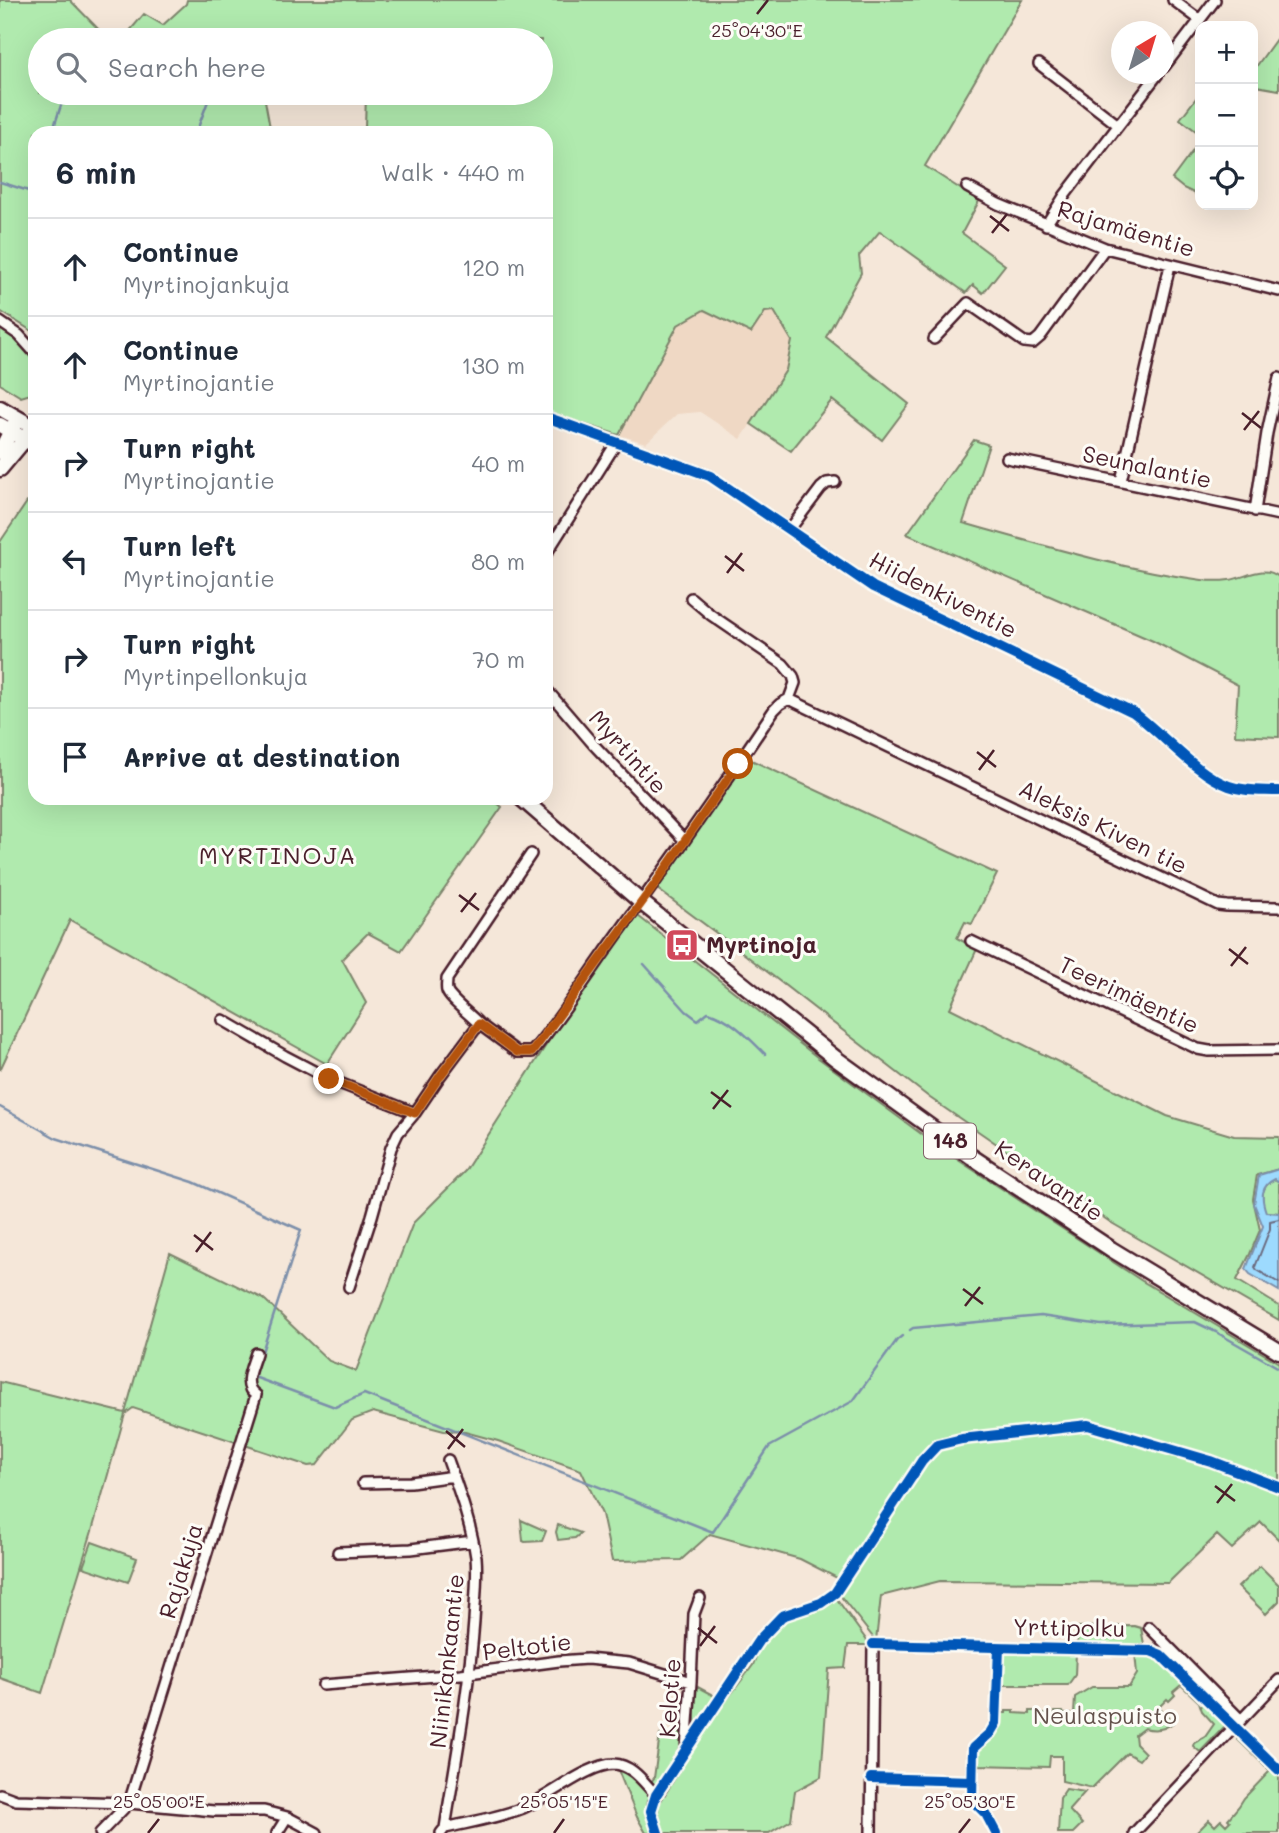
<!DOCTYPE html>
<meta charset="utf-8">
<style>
:root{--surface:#fff;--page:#f2f2f3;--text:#1f2937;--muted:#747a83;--line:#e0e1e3}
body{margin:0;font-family:Mali,sans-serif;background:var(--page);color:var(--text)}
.controls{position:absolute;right:21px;top:21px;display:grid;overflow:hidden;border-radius:14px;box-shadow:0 7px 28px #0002}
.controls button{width:63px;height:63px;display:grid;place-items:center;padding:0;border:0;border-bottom:2px solid var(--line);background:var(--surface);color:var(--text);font:35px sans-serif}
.compass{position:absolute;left:1111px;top:21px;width:63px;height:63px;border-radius:50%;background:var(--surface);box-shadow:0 7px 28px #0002;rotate:38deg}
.stop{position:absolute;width:21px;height:21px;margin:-16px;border:5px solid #b45309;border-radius:50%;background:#fff}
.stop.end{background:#b45309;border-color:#fff;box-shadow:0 2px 7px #0008}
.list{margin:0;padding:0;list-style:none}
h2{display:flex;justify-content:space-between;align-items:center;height:91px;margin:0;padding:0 28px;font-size:30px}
h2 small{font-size:23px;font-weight:400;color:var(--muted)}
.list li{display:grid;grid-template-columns:46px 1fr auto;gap:21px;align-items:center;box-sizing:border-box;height:98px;padding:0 28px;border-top:2px solid var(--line)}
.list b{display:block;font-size:26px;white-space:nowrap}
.list p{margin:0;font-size:23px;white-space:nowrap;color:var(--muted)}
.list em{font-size:23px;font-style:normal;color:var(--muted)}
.icon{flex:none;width:38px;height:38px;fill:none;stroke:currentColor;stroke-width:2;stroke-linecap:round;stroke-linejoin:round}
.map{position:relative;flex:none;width:1279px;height:1833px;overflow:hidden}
.search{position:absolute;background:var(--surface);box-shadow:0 7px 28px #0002;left:28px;top:28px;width:525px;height:77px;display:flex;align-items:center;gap:18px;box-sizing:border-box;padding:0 24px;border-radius:38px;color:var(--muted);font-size:26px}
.panel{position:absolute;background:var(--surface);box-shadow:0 7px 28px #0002;left:28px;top:126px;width:525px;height:679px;border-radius:21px}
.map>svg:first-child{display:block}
</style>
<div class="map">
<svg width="1279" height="1833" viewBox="0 0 1279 1833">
<rect width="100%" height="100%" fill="#f5e7d9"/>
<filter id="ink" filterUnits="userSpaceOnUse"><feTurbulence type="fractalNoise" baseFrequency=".0143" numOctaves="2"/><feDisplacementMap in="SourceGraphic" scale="14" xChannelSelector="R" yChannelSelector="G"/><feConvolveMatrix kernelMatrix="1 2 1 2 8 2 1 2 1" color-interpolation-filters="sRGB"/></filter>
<g filter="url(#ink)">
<path fill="#efd8c4" d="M703,310L751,333L765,312L774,311L792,341L786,370L741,439L700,412L677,414L646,443L619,435L678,325Z"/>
<path fill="#b0eaae" stroke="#7d846c" stroke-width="2" d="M0,0H70L109,40H40V93H266L264,95L271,133H35V333L0,311Z
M187,0H1022L925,166L979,201L962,233L1005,265L983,293L973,285L966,293L880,231L859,256L861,273L826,337L909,404L882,440L832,400L791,451L751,424L786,370L792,341L774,311L765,312L751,333L704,310L678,325L619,435L546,412V133H362L365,128L366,93H541V40H122L144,14L163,25L186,4Z
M1279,35V90L1256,86L1253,99V71Z
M1200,93V134L1180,119Z
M1200,141V196L1183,188L1172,179Z
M0,327C17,338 35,349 35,371C35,380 35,386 31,394L21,397L0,384Z
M974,440L989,445L963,523C1042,545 1121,569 1202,580C1210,581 1221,581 1229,580C1246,578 1263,564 1279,577V737L1235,735L1238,685L1153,641L907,534Z
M27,502H35V798H491L502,807L401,951L368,933L342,959L366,1003L327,1064L70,920L0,1070V542Z
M749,759L997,874L972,924L965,922L957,938L977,949L950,1008L1167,1116L1234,1136L1279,1137V1169L1257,1175L1253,1199L1260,1230L1250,1254L1237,1280L1279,1306V1320L1110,1222L930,1098L743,953L656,888Z
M638,916L817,1057L943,1150L1142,1281L1279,1363V1540L1261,1522L1232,1549L1217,1535L1168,1583L940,1581L881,1596L876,1641L839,1594L923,1462L937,1444L922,1460L841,1580L800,1559L710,1534L681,1560L612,1561L602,1514L581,1470L498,1441L465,1432L444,1431L373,1412L352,1420L317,1465L308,1466L133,1408L125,1414L92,1531L42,1693L0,1678V1382L125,1413L170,1253L264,1299L329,1361L356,1371L413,1223L465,1171L628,918Z
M1275,1179L1279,1182V1213L1265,1212C1261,1198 1260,1186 1275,1179Z
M521,1520L546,1531L542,1541L525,1542L523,1541Z
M558,1525L581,1533L575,1538L558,1540L556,1532Z
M92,1542L137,1558L128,1582L83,1567Z
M1260,1566L1279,1585V1601L1266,1614L1238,1587Z
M834,1595L870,1645H848L845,1668L829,1669L821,1777L795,1791L791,1820L769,1833H660C655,1819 658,1807 663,1794L726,1701L753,1665L762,1640L779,1616Z
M1134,1626L1141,1628L1144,1644L1077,1646L1078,1627Z
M1005,1652H1076L1075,1675L1068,1685H1002Z
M1135,1653L1154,1656L1169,1667L1226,1725L1200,1752L1193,1746L1194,1743L1205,1737L1214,1724L1202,1711L1199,1702L1181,1685L1173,1692L1175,1695L1169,1701L1167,1699L1159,1707L1174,1722C1166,1729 1155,1731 1144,1728L1135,1735L1136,1744L1145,1753L1139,1760L1127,1753L1092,1788L1062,1781V1756H1050L1049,1767L976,1765L977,1751L996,1733L1000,1713H1006V1711H1014V1713L1030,1714V1711H1038L1039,1714H1055V1712H1063L1064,1714H1074L1075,1697L1092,1687H1129L1137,1674Z
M692,1684L722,1700L695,1743L664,1787L654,1808L657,1833H646L637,1817L616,1765L650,1783L654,1778L660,1735L696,1730Z
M1239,1732L1279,1773V1833H1196L1209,1820L1215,1826L1221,1820L1226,1825L1230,1821L1228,1819L1239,1806L1244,1798L1270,1771L1237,1739Z
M1066,1789L1085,1792L1069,1810L1082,1824L1073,1833H1058L1060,1798Z"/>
<path fill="#9ddafe" stroke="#7c8faa" stroke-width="2" d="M1279,1169V1182L1275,1179C1260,1186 1261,1198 1266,1212L1279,1213V1291L1250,1274L1246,1269L1263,1226L1254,1204L1259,1175Z"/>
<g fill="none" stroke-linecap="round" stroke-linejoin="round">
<path stroke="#6b6a7f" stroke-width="2" d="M1279,1219L1270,1221V1229L1255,1267L1257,1270L1279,1283"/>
<path stroke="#7c8faa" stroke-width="2.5" d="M81,40L84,32
M232,40L233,38
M52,133L65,93
M196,133L211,93
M0,182L35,193
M644,964L686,1011L698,1020L708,1012C732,1019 748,1037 765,1054
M0,1107L56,1138L193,1182L301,1230L254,1377L335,1407L364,1394L713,1532L769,1447L853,1401L897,1340L902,1336
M910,1330L913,1328L1041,1316L1101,1325L1195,1322L1216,1332L1279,1368"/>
<defs>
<path id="street" d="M1173,0L1200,20
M1039,64L1118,125
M1164,67L1215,0
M967,187L998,204L1105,248L1279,291
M1046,225L1065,195L1158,74
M0,322L19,335L35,353
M934,339L968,303L1024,342L1033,343L1040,337L1105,248
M546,417L710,476L873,587L1133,712C1163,734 1196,774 1229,786C1245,792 1263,790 1279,791
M1007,458L1279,515
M1121,481L1170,265
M1255,511L1267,433L1279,378
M790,529L821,488L827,483L835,482
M546,554L617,442
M691,598L711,615L783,664L793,676L795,683L789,699
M546,689L594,745L684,840
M789,699L1218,905L1227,906L1279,907
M971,941L1198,1049L1209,1051L1279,1050
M223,1020L285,1056L329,1079L415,1113
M479,1024C472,1016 449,999 447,991C446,987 447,983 447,979L531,854
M349,1287L372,1216L391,1148L398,1133L415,1113L440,1076L479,1024L517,1052H532C563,1015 589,974 617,935C671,861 723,786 774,710L780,704L789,699
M363,1483L411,1482L454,1476
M338,1552L411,1549L473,1541
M1149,1627L1240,1719
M323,1685L461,1674L559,1661L587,1659L629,1663L691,1682
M0,1794L16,1800L129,1803L214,1811H264L287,1817L317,1833
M129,1803L256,1395C241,1386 252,1367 256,1353
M445,1828C456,1759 469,1691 474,1621C475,1600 478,1579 476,1557C471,1524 459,1491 448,1460
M100,1833L129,1803
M277,1833L287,1817
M441,1833L445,1828C471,1822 497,1818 523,1808C548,1798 588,1764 614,1764C633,1765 644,1783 656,1795
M658,1833L651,1811L653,1802L686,1749L691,1682L694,1614L700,1598
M871,1833L873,1644
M1134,1833L1279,1680"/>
<path id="primary" d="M0,408L35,428
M0,425L35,445
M0,452L14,425
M0,469L25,439L33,426
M521,798L641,902L835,1058L972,1157L1111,1249L1279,1351"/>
</defs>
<use href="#street" stroke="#4a1f2b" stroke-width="14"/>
<use href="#primary" stroke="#4a1f2b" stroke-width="19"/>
<use href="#street" stroke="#fdfcf7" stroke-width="9"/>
<use href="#primary" stroke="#fdfcf7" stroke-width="14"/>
<defs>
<path id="cycleway" d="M546,417L710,476L873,587L1133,712C1163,734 1196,774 1229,786C1245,792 1263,790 1279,791
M873,1644L1151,1651L1161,1655L1279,1770
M871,1778L972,1781
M658,1833L651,1811L656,1795L759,1640L782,1616L821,1603L835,1593L922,1461L937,1445L962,1439L1088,1425L1211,1461L1279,1487
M996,1833L986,1814L972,1800L973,1748L990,1733L996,1723L999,1648"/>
</defs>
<use href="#cycleway" stroke="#fdfcf7" stroke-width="15"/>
<use href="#cycleway" stroke="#0057b8" stroke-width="10"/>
</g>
</g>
<g fill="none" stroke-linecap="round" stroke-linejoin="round" filter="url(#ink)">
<path stroke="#b45309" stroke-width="9" d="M329,1079L415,1113L440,1076L479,1024L517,1052H532L653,887L738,764"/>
</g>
<path fill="none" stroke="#4a1f2b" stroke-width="2.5" d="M757,14L768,0M990,216L1009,231M992,233L1007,214M1242,413L1261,428M1244,430L1259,411M725,556L744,571M727,573L742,553M977,752L996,767M979,770L994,750M459,895L479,910M461,912L476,893M1229,949L1248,964M1231,966L1246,947M711,1092L731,1107M713,1109L728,1090M194,1235L213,1250M196,1252L211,1232M963,1289L983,1304M965,1306L980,1287M446,1431L465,1447M448,1449L463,1429M1215,1486L1235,1501M1217,1503L1232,1484M698,1628L717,1643M700,1646L715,1626M148,1833L159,1819M554,1833L564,1819M959,1833L970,1819"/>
<defs>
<symbol id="bus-square" viewBox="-11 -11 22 22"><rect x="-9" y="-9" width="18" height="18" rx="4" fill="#d1495b" stroke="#fdfcf7"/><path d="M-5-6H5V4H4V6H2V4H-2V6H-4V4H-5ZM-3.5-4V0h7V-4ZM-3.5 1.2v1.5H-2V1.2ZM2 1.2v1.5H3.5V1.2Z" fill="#fff"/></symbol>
</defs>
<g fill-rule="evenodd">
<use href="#bus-square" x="663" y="926" width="38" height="38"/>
</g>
<g text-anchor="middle" stroke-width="6" stroke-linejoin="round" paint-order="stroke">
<rect fill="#fdfcf7" stroke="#806168" stroke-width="2" x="924" y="1123.5" width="52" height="35" rx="5"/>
<g font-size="21" font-weight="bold" fill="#4a1f2b">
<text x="950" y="1148">148</text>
</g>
<g font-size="23" fill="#4a1f2b" stroke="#fdfcf7">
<text transform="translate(1126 229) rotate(17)" y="8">Rajamäentie</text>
<text transform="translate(1147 467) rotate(12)" y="8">Seunalantie</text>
<text transform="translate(943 595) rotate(27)" y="8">Hiidenkiventie</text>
<text transform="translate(628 752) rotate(48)" y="8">Myrtintie</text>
<text transform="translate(1103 827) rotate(26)" y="8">Aleksis Kiven tie</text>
<text transform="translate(1129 995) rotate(25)" y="8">Teerimäentie</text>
<text transform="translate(1049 1181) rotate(34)" y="8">Keravantie</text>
<text transform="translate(181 1571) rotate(-73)" y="8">Rajakuja</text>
<text transform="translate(1069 1628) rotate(1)" y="8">Yrttipolku</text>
<text transform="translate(527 1647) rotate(-7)" y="8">Peltotie</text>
<text transform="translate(447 1661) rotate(-84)" y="8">Niinikankaantie</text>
<text transform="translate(670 1698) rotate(-86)" y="8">Kelotie</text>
</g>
<g font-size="23" font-weight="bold" fill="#4a1f2b" stroke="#fdfcf7" text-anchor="start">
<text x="706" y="953">Myrtinoja</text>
</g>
<g font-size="23" fill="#64524c" stroke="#fdfcf7">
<text x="1105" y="1724">Neulaspuisto</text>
</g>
<g font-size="24" letter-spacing="2" fill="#4a1f2b" stroke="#fdfcf7">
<text x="278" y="864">MYRTINOJA</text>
</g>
</g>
<g font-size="18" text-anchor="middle" fill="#4a1f2b" stroke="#fdfcf7" stroke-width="6" stroke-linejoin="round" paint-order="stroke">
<text x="757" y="37">25°04'30"E</text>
<text x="159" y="1808">25°05'00"E</text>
<text x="564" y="1808">25°05'15"E</text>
<text x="970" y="1808">25°05'30"E</text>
</g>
</svg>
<div class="controls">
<button>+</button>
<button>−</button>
<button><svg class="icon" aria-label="locate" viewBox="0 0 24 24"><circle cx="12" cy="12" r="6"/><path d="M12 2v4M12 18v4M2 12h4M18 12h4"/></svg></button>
</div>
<svg class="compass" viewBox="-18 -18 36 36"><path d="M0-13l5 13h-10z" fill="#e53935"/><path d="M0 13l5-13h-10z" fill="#747a83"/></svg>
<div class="stop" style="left:738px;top:764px"></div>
<div class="stop end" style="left:329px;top:1079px"></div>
<div class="search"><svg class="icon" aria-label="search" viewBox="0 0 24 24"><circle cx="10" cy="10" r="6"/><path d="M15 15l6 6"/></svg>Search here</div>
<section class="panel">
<h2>6 min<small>Walk · 440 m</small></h2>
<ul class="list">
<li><svg class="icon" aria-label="ahead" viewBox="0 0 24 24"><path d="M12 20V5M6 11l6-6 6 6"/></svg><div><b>Continue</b><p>Myrtinojankuja</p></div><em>120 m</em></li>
<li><svg class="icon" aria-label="ahead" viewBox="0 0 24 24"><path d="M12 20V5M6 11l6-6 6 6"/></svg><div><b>Continue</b><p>Myrtinojantie</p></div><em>130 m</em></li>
<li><svg class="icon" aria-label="right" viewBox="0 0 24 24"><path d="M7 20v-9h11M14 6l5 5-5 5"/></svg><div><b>Turn right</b><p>Myrtinojantie</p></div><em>40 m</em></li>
<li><svg class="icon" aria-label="left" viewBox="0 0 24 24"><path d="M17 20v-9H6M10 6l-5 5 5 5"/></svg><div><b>Turn left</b><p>Myrtinojantie</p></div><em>80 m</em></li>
<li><svg class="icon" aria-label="right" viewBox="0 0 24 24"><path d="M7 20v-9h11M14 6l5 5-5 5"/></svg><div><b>Turn right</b><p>Myrtinpellonkuja</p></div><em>70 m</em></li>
<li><svg class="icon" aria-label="arrive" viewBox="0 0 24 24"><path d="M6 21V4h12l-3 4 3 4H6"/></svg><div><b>Arrive at destination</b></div></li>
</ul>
</section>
</div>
